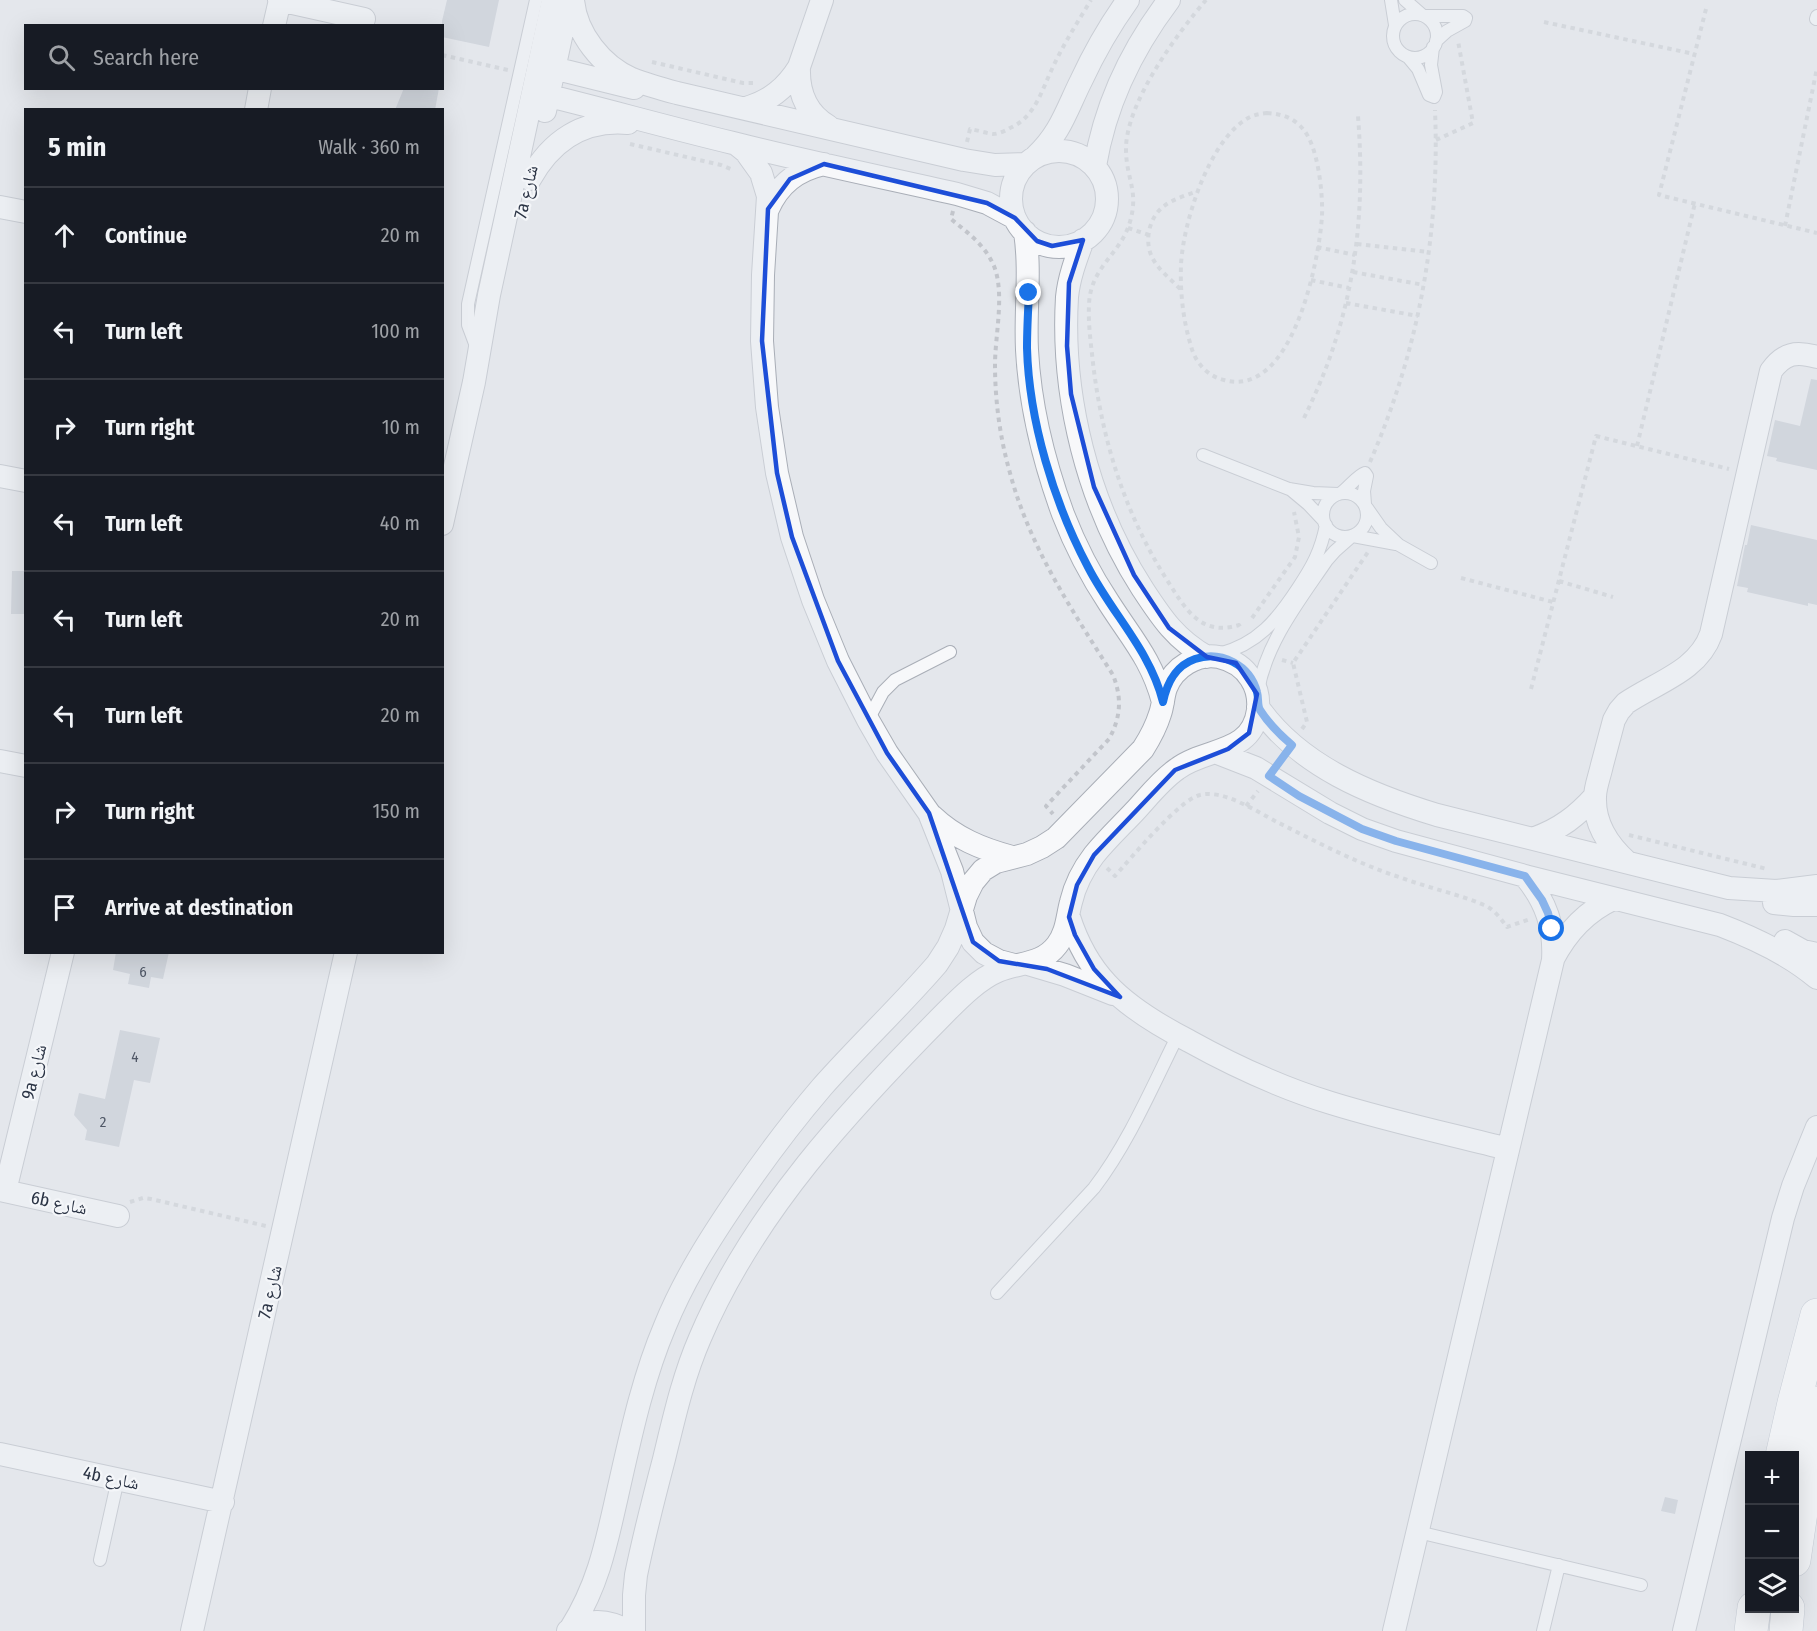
<!DOCTYPE html>
<meta charset="utf-8">
<style>
:root{--surface:#171b24;--page:#242831;--text:#f1f3f6;--muted:#9ea1a6;--line:#363941}
body{margin:0;font-family:"Fira Sans Condensed","Noto Naskh Arabic",sans-serif;background:var(--page);color:var(--text)}
.controls{position:absolute;right:18px;bottom:18px;display:grid;overflow:hidden;border-radius:0px;box-shadow:0 6px 24px #0002}
.controls button{width:54px;height:54px;display:grid;place-items:center;padding:0;border:0;border-bottom:2px solid var(--line);background:var(--surface);color:var(--text);font:30px sans-serif}
.stop{position:absolute;width:18px;height:18px;margin:-14px;border:4px solid #1a73e8;border-radius:50%;background:#fff}
.stop.end{background:#1a73e8;border-color:#fff;box-shadow:0 2px 6px #0008}
.list{margin:0;padding:0;list-style:none}
h2{display:flex;justify-content:space-between;align-items:center;height:78px;margin:0;padding:0 24px;font-size:26px}
h2 small{font-size:20px;font-weight:400;color:var(--muted)}
.list li{display:grid;grid-template-columns:39px 1fr auto;gap:18px;align-items:center;box-sizing:border-box;height:96px;padding:0 24px;border-top:2px solid var(--line)}
.list b{display:block;font-size:22px;white-space:nowrap}
.list em{font-size:20px;font-style:normal;color:var(--muted)}
.icon{flex:none;width:33px;height:33px;fill:none;stroke:currentColor;stroke-width:2;stroke-linecap:round;stroke-linejoin:round}
.map{position:relative;flex:none;width:1817px;height:1631px;overflow:hidden}
.search{position:absolute;background:var(--surface);box-shadow:0 6px 24px #0002;left:24px;top:24px;width:420px;height:66px;display:flex;align-items:center;gap:15px;box-sizing:border-box;padding:0 21px;border-radius:0px;color:var(--muted);font-size:22px}
.panel{position:absolute;background:var(--surface);box-shadow:0 6px 24px #0002;left:24px;top:108px;width:420px;height:846px;border-radius:0px}
.map>svg:first-child{display:block}
</style>
<div class="map">
<svg width="1817" height="1631" viewBox="0 0 1817 1631">
<rect width="100%" height="100%" fill="#e4e7ec"/>
<path fill="#bbc0ca" d="M447,0H499L489,47L442,37V21Z
M404,88H439L435,110H395Z
M1811,379L1817,380V470L1776,461L1777,458L1767,456L1775,420L1800,426Z
M1751,525L1817,540V605L1808,603V606L1747,592L1748,588L1737,586L1745,545H1747Z
M12,571H26V614H11Z
M116,952H169L163,979L151,977L149,988L128,984L130,974L113,970Z
M120,1030L160,1038L150,1083L134,1080L119,1147L85,1140L87,1130L74,1115L79,1093L105,1099Z
M1665,1497L1678,1500L1675,1514L1661,1511Z"/>
<g fill="none" stroke-linecap="round" stroke-linejoin="round">
<defs>
<path id="lane" d="M1391,0L1395,25
M1405,0L1421,14
M1393 36a22 22 0 1 1 44 0a22 22 0 1 1-44 0Z
M1426,16H1463L1466,18L1465,21L1447,31L1436,41
M1816,19L1817,16
M1408,57L1418,69L1429,95L1434,97L1436,92L1431,65L1433,47
M477,349L468,325V304L536,0
M1203,455L1289,489L1313,493L1338,494
M1290,489L1308,504L1324,521
M1323 515a22 22 0 1 1 44 0a22 22 0 1 1-44 0Z
M1341,493C1348,488 1358,475 1365,473L1367,476L1364,491L1365,504
M1367,508L1381,528L1399,545L1431,563
M1353,536L1396,544
M1219,654C1258,644 1277,620 1298,588C1312,567 1321,551 1326,525
M1258,690C1267,641 1300,600 1327,560L1335,551L1352,536
M868,720L883,692L895,680L950,652
M997,1293L1094,1188C1129,1142 1152,1087 1178,1035
M1418,1532L1641,1585
M100,1560L118,1479
M1543,1631L1559,1565"/>
<path id="street" d="M279,0L364,19
M573,0C576,34 602,66 632,79C647,85 662,89 677,93L964,160L995,165L1026,164
M274,26L280,0
M541,65L634,88
M799,67C798,92 806,113 828,126
M533,92C600,108 666,127 733,143C807,162 882,177 957,194L987,203L1015,218
M746,108C770,101 786,88 799,67L822,0
M256,110L260,88
M545,111L569,0
M736,144L746,152L761,173L768,196L763,275L762,341L767,407L777,473L792,537L813,600L838,661L868,720L887,753L929,813L952,871L966,927L973,942L984,953L999,961L1014,965
M1011 199a48 48 0 1 1 96 0a48 48 0 1 1-96 0Z
M1036,156C1060,134 1067,109 1081,81C1094,53 1110,25 1128,0
M1095,166C1105,105 1132,49 1169,0
M530,179C551,141 583,119 628,123
M0,207L26,212
M768,209C779,184 797,170 824,164
M1025,232C1031,272 1025,310 1027,350C1030,406 1044,462 1063,514C1075,545 1091,576 1109,603C1132,639 1152,660 1163,702
M1083,240C1076,259 1069,277 1067,297C1061,397 1088,504 1142,588C1161,617 1175,639 1207,657
M0,476L26,481
M442,524L474,382L489,295L553,0
M1258,707C1299,766 1371,795 1437,815L1729,888L1776,891L1817,886
M1215,752L1256,768L1330,813L1362,829L1396,841L1525,876L1720,925C1754,938 1789,954 1817,978
M0,761L26,766
M932,816C955,838 982,849 1012,857
M1535,838C1560,829 1577,816 1595,796
M1627,862C1608,845 1594,824 1595,797C1595,787 1600,775 1602,765C1606,750 1610,735 1614,720L1619,711L1626,703C1657,682 1698,671 1711,634L1771,371C1784,353 1796,351 1817,357
M1774,903L1794,905H1817
M1069,917C1077,942 1089,965 1107,984C1129,1008 1160,1026 1189,1041C1234,1066 1282,1088 1331,1103C1389,1121 1449,1134 1508,1149
M1785,941L1803,951L1817,954
M1553,959C1567,932 1585,912 1613,899
M1028,964L1065,975L1113,994
M0,1190L118,1216
M5,1191L63,952
M0,1454L223,1502
M571,1628C598,1585 606,1545 617,1496C630,1439 642,1380 665,1326C684,1279 711,1237 739,1196C765,1158 792,1122 822,1087C859,1045 900,1007 937,964L948,947L956,929L966,896L973,882L983,870L996,862L1027,854L1042,847L1056,838L1143,749C1150,738 1156,727 1160,714C1163,706 1163,696 1166,688C1174,667 1197,653 1219,657C1232,660 1244,667 1251,679C1257,688 1259,699 1258,710C1252,755 1206,747 1177,769C1161,780 1148,797 1135,811C1122,825 1107,839 1094,855C1084,868 1075,885 1071,902C1067,917 1067,932 1057,945C1042,965 1019,962 998,971C979,979 961,997 946,1012C850,1109 754,1211 700,1338C683,1377 674,1418 664,1459C654,1497 644,1536 636,1575L634,1595V1631
M192,1631L346,952
M568,1631C586,1618 609,1620 628,1631
M1394,1631L1553,960C1555,927 1546,902 1525,876
M1684,1631L1783,1218L1793,1186L1817,1127"/>
<path id="primary" d="M1782,1456L1794,1403L1817,1315
M1794,1560L1817,1403
M1751,1631L1754,1608
M1786,1631L1788,1608"/>
</defs>
<use href="#lane" stroke="#a9aeb7" stroke-width="14"/>
<use href="#street" stroke="#a9aeb7" stroke-width="24"/>
<use href="#primary" stroke="#a3abb8" stroke-width="34"/>
<path stroke="#c2c5cb" stroke-width="4" stroke-dasharray="4.5 4.5" stroke-linecap="butt" d="M1206,0C1176,35 1126,103 1126,149C1126,180 1140,191 1129,225C1119,255 1090,268 1089,305C1088,324 1091,344 1093,363C1102,440 1125,514 1167,580C1185,608 1200,637 1239,625L1242,630
M1706,9L1659,195L1817,233
M1544,22L1694,54
M442,55L508,70
M652,62L743,83H753
M1267,113C1281,114 1293,117 1303,129C1318,146 1323,193 1322,216C1319,262 1292,399 1224,380C1207,376 1195,362 1191,346C1183,320 1180,292 1181,265C1183,223 1208,144 1245,120C1252,115 1259,114 1267,113Z
M1436,140L1473,123L1458,41
M967,142L970,129C977,130 985,133 993,134C998,134 1005,131 1010,128C1035,117 1041,92 1052,69C1063,45 1077,23 1091,0
M630,144L721,165L733,170
M953,211L951,219C968,233 985,245 994,266C1005,294 995,335 995,365C995,401 1000,438 1010,473C1030,548 1072,610 1113,675C1122,698 1121,717 1109,739L1046,806L1053,814
M1785,226L1817,68
M1128,228L1149,235
M1357,244L1429,252
M1317,247L1355,255
M1353,272L1424,285
M1311,280L1349,288
M1180,289C1171,279 1158,270 1152,257C1144,241 1149,217 1164,206C1173,199 1187,195 1198,191
M1346,303L1418,316
M1304,418C1316,393 1327,368 1335,342C1359,268 1364,193 1358,116
M1637,446L1695,203
M1370,462C1419,349 1440,233 1435,110
M1461,578L1553,602
M1559,581L1613,597
M1252,618L1295,557L1299,537L1294,512
M1282,660L1293,663
M1531,689L1596,436L1729,469
M1302,729L1307,722L1293,663L1368,552
M1246,806L1258,791
M1629,835L1767,869
M1107,868L1115,876C1131,858 1180,799 1200,795C1223,789 1256,811 1277,822C1317,842 1358,864 1402,878C1429,888 1458,894 1484,905C1494,909 1501,919 1507,927L1530,919
M130,1202L143,1198L151,1199L266,1226"/>
<use href="#lane" stroke="#f7f8fa" stroke-width="12"/>
<use href="#street" stroke="#f7f8fa" stroke-width="22"/>
<use href="#primary" stroke="#fff" stroke-width="33"/>
</g>
<g fill="none" stroke-linecap="round" stroke-linejoin="round">
<path stroke="#1a73e8" stroke-width="8" d="M1029,293C1028,311 1027,330 1027,348C1029,421 1054,503 1088,567C1112,614 1150,650 1163,702C1167,683 1175,666 1195,659C1221,650 1250,665 1257,692C1259,699 1257,705 1260,710C1269,724 1280,735 1292,745L1269,776L1299,796L1362,829L1396,841L1525,876L1542,900L1548,913L1552,929"/>
</g>
<path d="M0 0H1817V1631H0ZM824,164L987,203L1015,218L1037,241L1052,246L1083,240L1069,283L1067,346L1071,394L1094,487L1134,575L1169,628L1207,657L1236,663L1257,694L1249,733L1228,749L1175,770L1094,855L1077,885L1069,917L1075,935L1094,969L1120,997L1047,969L999,961L973,942L929,813L887,753L838,661L792,537L777,473L762,341L768,209L790,179Z" fill="#e4e7ec" fill-opacity=".55" fill-rule="evenodd"/>
<path fill="none" stroke="#1d4ed8" stroke-width="4.5" stroke-linejoin="round" d="M824,164L987,203L1015,218L1037,241L1052,246L1083,240L1069,283L1067,346L1071,394L1094,487L1134,575L1169,628L1207,657L1236,663L1257,694L1249,733L1228,749L1175,770L1094,855L1077,885L1069,917L1075,935L1094,969L1120,997L1047,969L999,961L973,942L929,813L887,753L838,661L792,537L777,473L762,341L768,209L790,179Z"/>
<g text-anchor="middle" stroke-width="4.5" stroke-linejoin="round" paint-order="stroke">
<g font-size="15" fill="#4f5766">
<text x="143" y="977">6</text>
<text x="135" y="1062">4</text>
<text x="103" y="1127">2</text>
</g>
<g font-size="18" fill="#2b3445" stroke="#f4f6f9">
<text transform="translate(526 192) rotate(-77)" y="6">7a شارع</text>
<text transform="translate(34 1072) rotate(-76)" y="6">9a شارع</text>
<text transform="translate(59 1203) rotate(12)" y="6">6b شارع</text>
<text transform="translate(270 1292) rotate(-77)" y="6">7a شارع</text>
<text transform="translate(111 1478) rotate(12)" y="6">4b شارع</text>
</g>
</g>
</svg>
<div class="controls">
<button>+</button>
<button>−</button>
<button><svg class="icon" aria-label="layers" viewBox="0 0 24 24"><path d="M12 4l9 5-9 5-9-5zM3 14l9 5 9-5"/></svg></button>
</div>
<div class="stop" style="left:1552px;top:929px"></div>
<div class="stop end" style="left:1029px;top:293px"></div>
<div class="search"><svg class="icon" aria-label="search" viewBox="0 0 24 24"><circle cx="10" cy="10" r="6"/><path d="M15 15l6 6"/></svg>Search here</div>
<section class="panel">
<h2>5 min<small>Walk · 360 m</small></h2>
<ul class="list">
<li><svg class="icon" aria-label="ahead" viewBox="0 0 24 24"><path d="M12 20V5M6 11l6-6 6 6"/></svg><div><b>Continue</b></div><em>20 m</em></li>
<li><svg class="icon" aria-label="left" viewBox="0 0 24 24"><path d="M17 20v-9H6M10 6l-5 5 5 5"/></svg><div><b>Turn left</b></div><em>100 m</em></li>
<li><svg class="icon" aria-label="right" viewBox="0 0 24 24"><path d="M7 20v-9h11M14 6l5 5-5 5"/></svg><div><b>Turn right</b></div><em>10 m</em></li>
<li><svg class="icon" aria-label="left" viewBox="0 0 24 24"><path d="M17 20v-9H6M10 6l-5 5 5 5"/></svg><div><b>Turn left</b></div><em>40 m</em></li>
<li><svg class="icon" aria-label="left" viewBox="0 0 24 24"><path d="M17 20v-9H6M10 6l-5 5 5 5"/></svg><div><b>Turn left</b></div><em>20 m</em></li>
<li><svg class="icon" aria-label="left" viewBox="0 0 24 24"><path d="M17 20v-9H6M10 6l-5 5 5 5"/></svg><div><b>Turn left</b></div><em>20 m</em></li>
<li><svg class="icon" aria-label="right" viewBox="0 0 24 24"><path d="M7 20v-9h11M14 6l5 5-5 5"/></svg><div><b>Turn right</b></div><em>150 m</em></li>
<li><svg class="icon" aria-label="arrive" viewBox="0 0 24 24"><path d="M6 21V4h12l-3 4 3 4H6"/></svg><div><b>Arrive at destination</b></div></li>
</ul>
</section>
</div>
